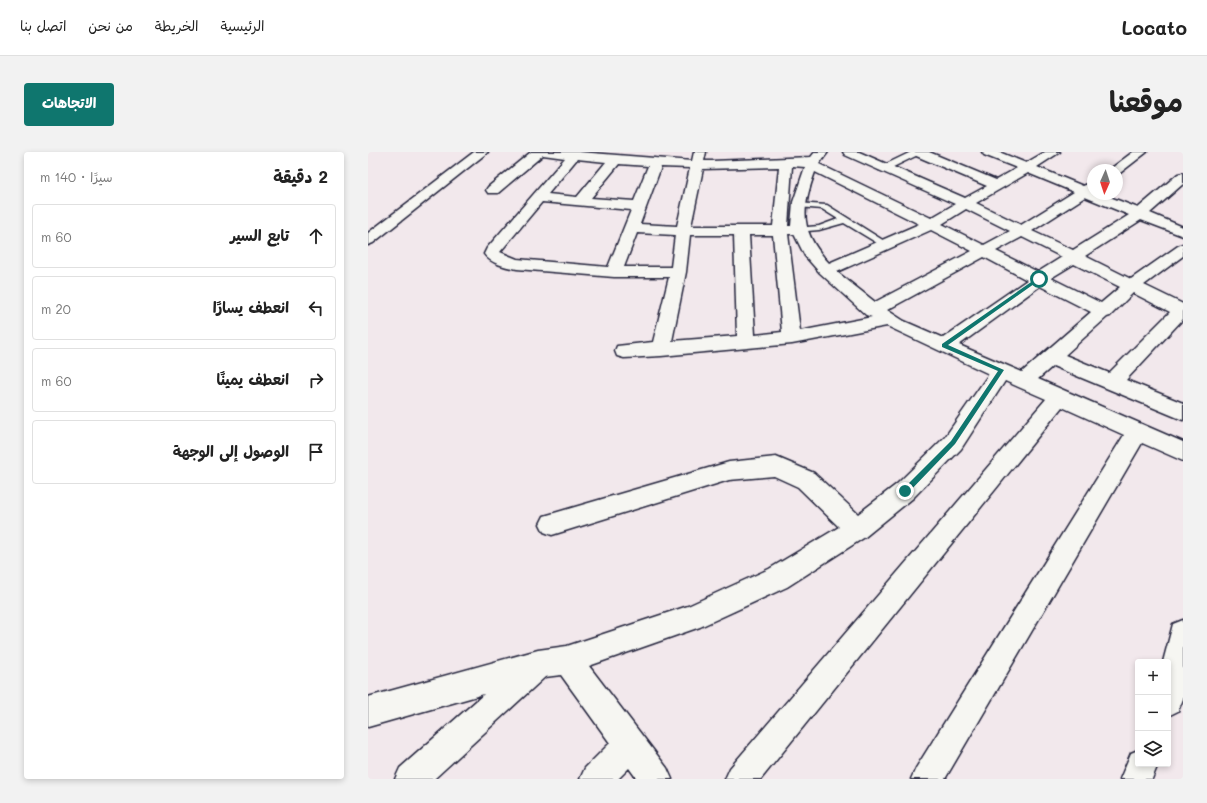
<!DOCTYPE html>
<html lang="ar">
<meta charset="utf-8">
<style>
:root{--surface:#fff;--page:#f2f2f2;--text:#222;--muted:#767676;--line:#e0e0e0;--accent:#0f766e}
body{margin:0;font-family:Mali,"Playpen Sans Arabic",sans-serif;background:var(--page);color:var(--text);direction:rtl}
.controls{position:absolute;right:12px;bottom:12px;display:grid;overflow:hidden;border-radius:4px;box-shadow:0 2px 6px #0003}
.controls button{width:36px;height:36px;display:grid;place-items:center;padding:0;border:0;border-bottom:1px solid var(--line);background:var(--surface);color:var(--text);font:20px sans-serif}
.compass{position:absolute;left:719px;top:12px;width:36px;height:36px;border-radius:50%;background:var(--surface);box-shadow:0 2px 6px #0003;rotate:183deg}
.stop{position:absolute;width:12px;height:12px;margin:-9px;border:3px solid #0f766e;border-radius:50%;background:#fff}
.stop.end{background:#0f766e;border-color:#fff;box-shadow:0 1px 4px #0008}
.list{margin:0;padding:0;list-style:none}
h2{display:flex;justify-content:space-between;align-items:center;height:52px;margin:0;padding:0 16px;font-size:17px}
h2 small{font-size:13px;font-weight:400;color:var(--muted)}
.list li{display:grid;grid-template-columns:26px 1fr auto;gap:12px;align-items:center;box-sizing:border-box;height:64px;margin:0 8px 8px;padding:0 8px;border:1px solid var(--line);border-radius:4px}
.list b{display:block;font-size:15px;white-space:nowrap}
.list em{font-size:13px;font-style:normal;color:var(--muted)}
.icon{flex:none;width:22px;height:22px;fill:none;stroke:currentColor;stroke-width:2;stroke-linecap:round;stroke-linejoin:round}
.map{position:relative;flex:none;width:815px;height:627px;overflow:hidden;direction:ltr;border-radius:4px}
header{display:flex;align-items:center;gap:24px;box-sizing:border-box;height:56px;padding:0 20px;background:var(--surface);border-bottom:1px solid var(--line)}
header strong{font-size:19px}
nav{display:flex;gap:22px;margin-inline-start:auto;font-size:14px}
.intro{display:flex;align-items:center;justify-content:space-between;box-sizing:border-box;height:96px;padding:0 24px}
h1{margin:0;font-size:28px}
.button{padding:10px 18px;border-radius:4px;background:var(--accent);color:#fff;font-size:14px;font-weight:700}
main{display:flex;gap:24px;padding:0 24px}
aside{flex:1;background:var(--surface);border-radius:4px;box-shadow:0 2px 6px #0003}
.map>svg:first-child{display:block}
</style>
<header>
<strong>Locato</strong>
<nav><a>الرئيسية</a><a>الخريطة</a><a>من نحن</a><a>اتصل بنا</a></nav>
</header>
<div class="intro"><h1>موقعنا</h1><a class="button">الاتجاهات</a></div>
<main>
<div class="map">
<svg width="815" height="627" viewBox="0 0 815 627">
<rect width="100%" height="100%" fill="#f2e8ec"/>
<filter id="ink" filterUnits="userSpaceOnUse"><feTurbulence type="fractalNoise" baseFrequency=".025" numOctaves="2"/><feDisplacementMap in="SourceGraphic" scale="8" xChannelSelector="R" yChannelSelector="G"/><feConvolveMatrix kernelMatrix="1 2 1 2 8 2 1 2 1" color-interpolation-filters="sRGB"/></filter>
<g filter="url(#ink)">
<g fill="none" stroke-linecap="round" stroke-linejoin="round">
<defs>
<path id="service" d="M427,51L459,53L521,92L520,94H514L476,71L451,78L428,80V76L451,74L470,67L454,57L430,55H427Z"/>
<path id="pedestrian" d="M543,0H556L519,18H511L510,16Z"/>
<path id="minor" d="M106,0H120L5,91L0,93V81Z
M163,0H211L324,9L326,0H338L336,9H344L443,5L447,0H460L451,12L563,66L587,52L477,3L475,0H491L597,46L619,34L546,3L544,0H561L628,28L649,16L616,3L614,0H631L658,11L677,0H692L669,15L715,34L725,30V42H734L770,56L810,22L815,21V32L782,61L815,75V84L773,68L717,104L763,127L810,94L815,92V104L776,133L815,152V167L758,228L815,251V268L685,214L670,227L815,290V309L774,291L577,627H543L548,616L756,283L694,255L393,627H357L362,616L678,247L637,229L593,297L545,346L497,385L419,435L332,475L221,514L299,616L304,627H269L261,616L250,627H212L217,616L242,591L193,523L177,525L66,627H27L32,616L116,542L0,575V545L170,498L199,494L320,454L401,417L471,375L430,335L406,324L361,328L184,383L176,380L172,372L176,364L361,310L408,305L446,321L490,362L529,332L577,285L621,222L519,174L424,192L293,204L256,206L249,204L247,199L249,194L285,190L301,125H246L149,117C138,115 123,112 116,102L119,96L197,6L175,3L130,41H120L118,38L120,35ZM209,7L238,10L209,45L180,42ZM251,12L280,14L266,49L223,46ZM424,14L437,15L425,50L423,74H420ZM293,15L322,16L309,74L272,72ZM411,15L405,74H323L335,17ZM447,20L551,72L461,111C432,80 433,59 447,20ZM660,21L706,40L653,73L608,51ZM717,45L761,63L705,98L664,79ZM174,50L263,58L240,115L149,107L132,100ZM598,57L642,79L616,93L574,72ZM563,78L604,99L507,150L469,120ZM269,81L307,83L303,115H256ZM420,82H426L437,104L452,121L498,163L504,165L432,179ZM322,83H366L369,184L304,189L318,120ZM381,83H405L414,180L387,183ZM654,85L694,105L670,120L628,99ZM616,105L659,128L575,186L536,169L519,158ZM706,112L752,135L733,151L683,126ZM672,134L723,160L654,220L591,193ZM765,141L802,160L741,221L697,203L739,165L742,164Z
M765,0H779L752,21H749V18H741Z
M815,468V547L810,559L800,564V510H795L805,472Z
M770,598V612H790L784,627H752L763,601Z"/>
</defs>
<use href="#service" stroke="#22223b" stroke-width="3"/>
<use href="#pedestrian" stroke="#22223b" stroke-width="3"/>
<use href="#minor" stroke="#22223b" stroke-width="3"/>
<use href="#service" fill="#f6f6f2" fill-rule="evenodd"/>
<use href="#pedestrian" fill="#f6f6f2" fill-rule="evenodd"/>
<use href="#minor" fill="#f6f6f2" fill-rule="evenodd"/>
</g>
</g>
<path fill="#0f766e" d="M669,126L673,127L580,193L636,218L587,292L540,341H535V337L583,289L630,219L574,195V192Z"/>
</svg>
<div class="controls">
<button>+</button>
<button>−</button>
<button><svg class="icon" aria-label="layers" viewBox="0 0 24 24"><path d="M12 4l9 5-9 5-9-5zM3 14l9 5 9-5"/></svg></button>
</div>
<svg class="compass" viewBox="-18 -18 36 36"><path d="M0-13l5 13h-10z" fill="#e53935"/><path d="M0 13l5-13h-10z" fill="#767676"/></svg>
<div class="stop" style="left:671px;top:127px"></div>
<div class="stop end" style="left:537px;top:339px"></div>
</div>
<aside>
<h2>2 دقيقة<small>سيرًا · 140 m</small></h2>
<ul class="list">
<li><svg class="icon" aria-label="ahead" viewBox="0 0 24 24"><path d="M12 20V5M6 11l6-6 6 6"/></svg><div><b>تابع السير</b></div><em>60 m</em></li>
<li><svg class="icon" aria-label="left" viewBox="0 0 24 24"><path d="M17 20v-9H6M10 6l-5 5 5 5"/></svg><div><b>انعطف يسارًا</b></div><em>20 m</em></li>
<li><svg class="icon" aria-label="right" viewBox="0 0 24 24"><path d="M7 20v-9h11M14 6l5 5-5 5"/></svg><div><b>انعطف يمينًا</b></div><em>60 m</em></li>
<li><svg class="icon" aria-label="arrive" viewBox="0 0 24 24"><path d="M6 21V4h12l-3 4 3 4H6"/></svg><div><b>الوصول إلى الوجهة</b></div></li>
</ul>
</aside>
</main>
